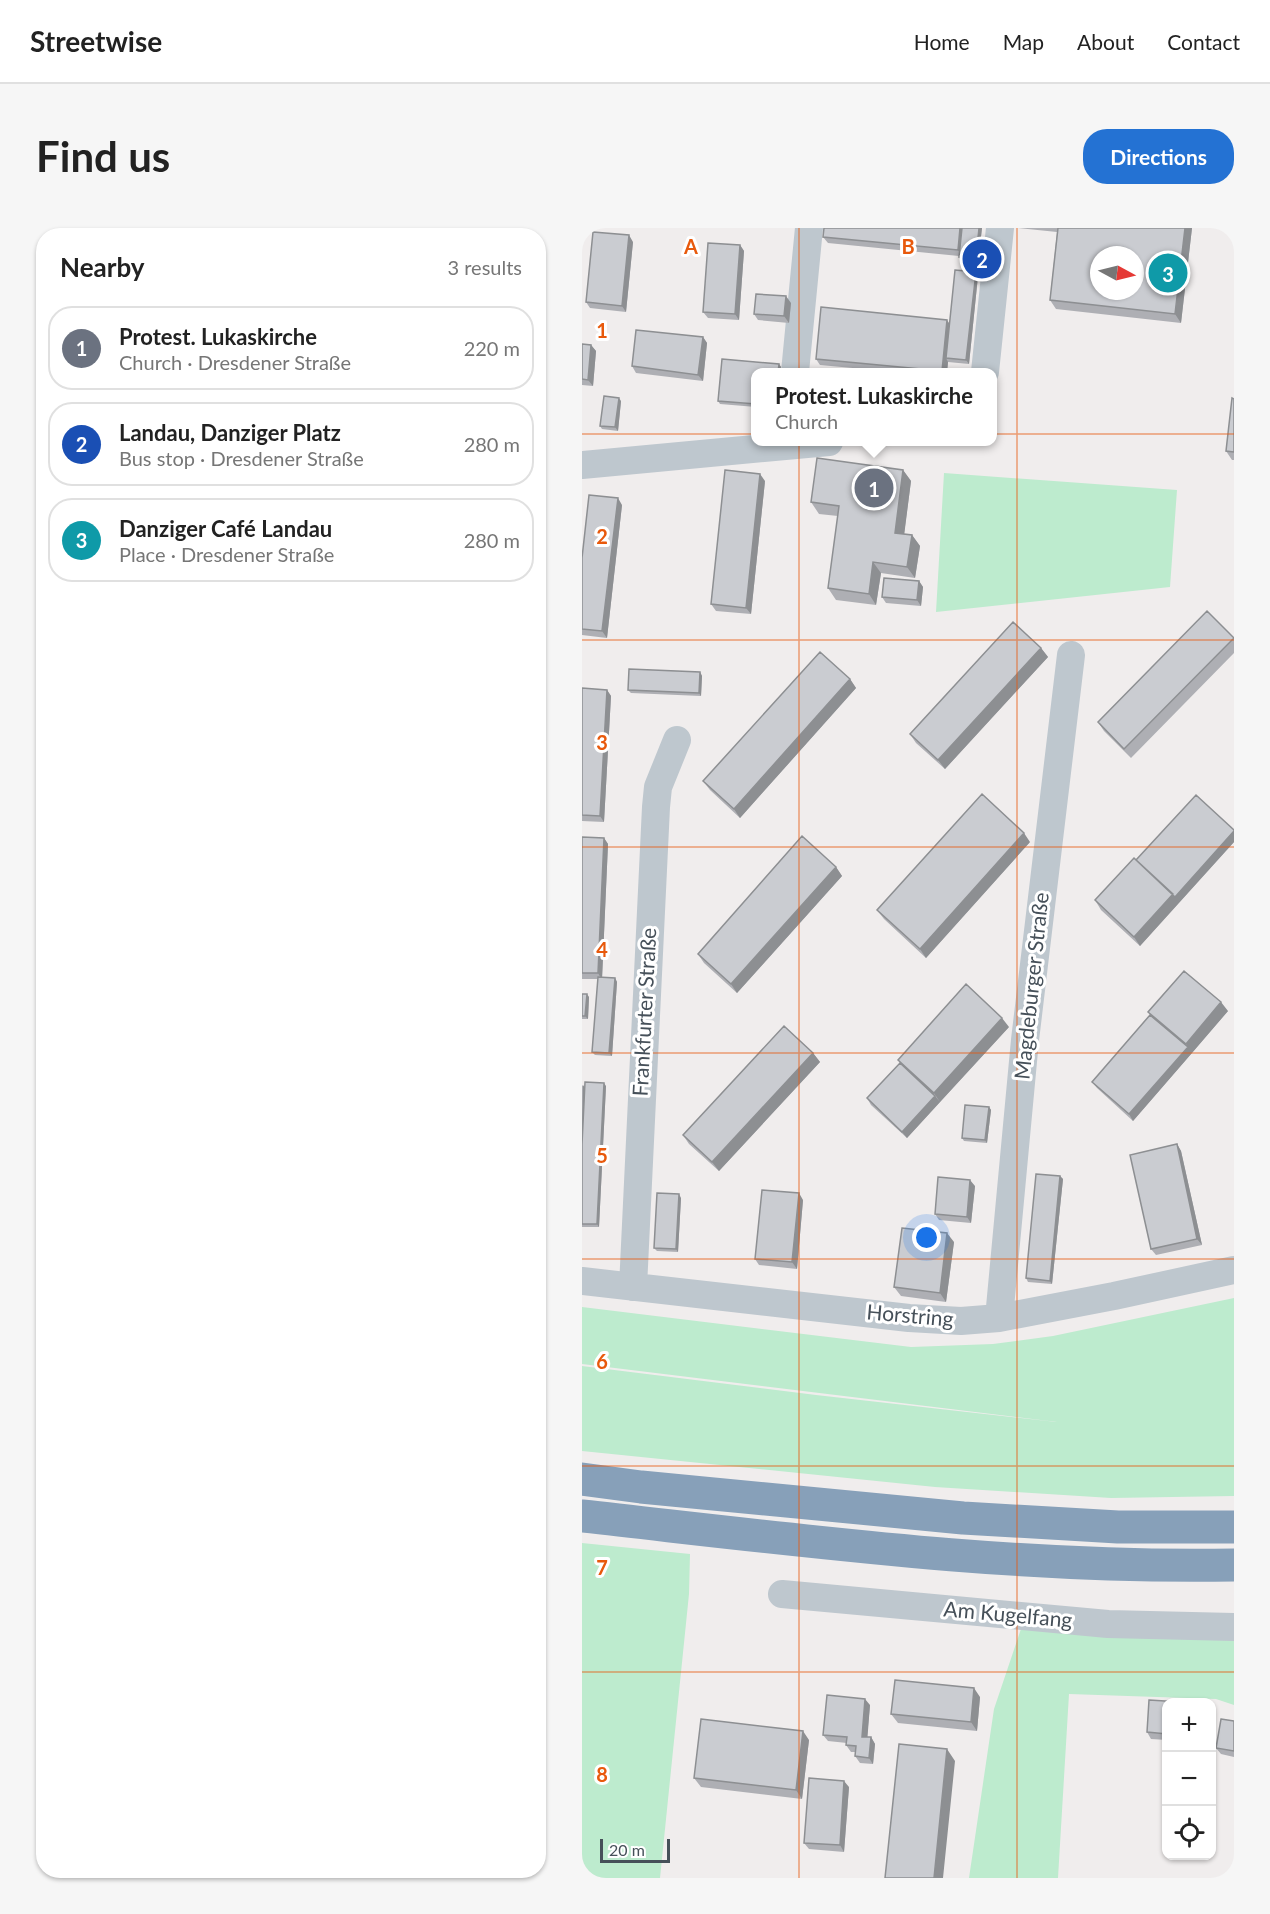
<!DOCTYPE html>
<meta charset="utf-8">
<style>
:root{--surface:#fff;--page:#f6f6f6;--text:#222;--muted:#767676;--line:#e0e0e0;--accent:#2472d3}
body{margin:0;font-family:Lato,sans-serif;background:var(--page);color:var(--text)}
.controls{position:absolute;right:18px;bottom:18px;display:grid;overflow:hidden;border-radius:12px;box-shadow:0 2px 4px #0004}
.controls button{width:54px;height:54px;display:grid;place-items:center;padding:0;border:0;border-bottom:2px solid var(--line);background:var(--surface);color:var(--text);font:30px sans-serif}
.compass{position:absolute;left:508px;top:18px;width:54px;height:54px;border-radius:50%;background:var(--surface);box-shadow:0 2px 4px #0004;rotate:97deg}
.scale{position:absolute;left:18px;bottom:15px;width:70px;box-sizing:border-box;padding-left:6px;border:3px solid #465059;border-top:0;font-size:16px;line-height:21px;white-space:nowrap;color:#465059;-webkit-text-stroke:4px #fff;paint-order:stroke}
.you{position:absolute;left:345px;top:1010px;width:21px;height:21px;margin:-15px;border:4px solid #fff;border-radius:50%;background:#1a73e8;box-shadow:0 0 0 9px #1a73e833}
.badge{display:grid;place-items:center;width:39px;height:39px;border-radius:50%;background:var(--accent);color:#fff;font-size:20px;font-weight:700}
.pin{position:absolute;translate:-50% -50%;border:3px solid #fff;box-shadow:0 2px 6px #0006}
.popup{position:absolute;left:169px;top:140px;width:246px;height:78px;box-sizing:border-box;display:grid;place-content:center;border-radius:12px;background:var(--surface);filter:drop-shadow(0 2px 4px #0005);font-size:20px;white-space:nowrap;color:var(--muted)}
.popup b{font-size:22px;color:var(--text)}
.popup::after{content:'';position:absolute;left:50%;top:100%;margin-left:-12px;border:12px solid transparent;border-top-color:var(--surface)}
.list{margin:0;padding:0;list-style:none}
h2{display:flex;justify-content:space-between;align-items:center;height:78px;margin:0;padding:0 24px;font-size:26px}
h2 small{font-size:20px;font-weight:400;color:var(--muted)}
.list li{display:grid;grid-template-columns:39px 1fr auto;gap:18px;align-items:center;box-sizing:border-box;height:84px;margin:0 12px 12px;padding:0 12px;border:2px solid var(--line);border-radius:24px}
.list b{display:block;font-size:22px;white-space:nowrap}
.list p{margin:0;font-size:20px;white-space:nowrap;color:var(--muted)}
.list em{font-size:20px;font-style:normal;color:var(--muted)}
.icon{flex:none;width:33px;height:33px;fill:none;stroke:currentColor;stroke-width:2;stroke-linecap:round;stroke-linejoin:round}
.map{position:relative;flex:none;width:652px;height:1650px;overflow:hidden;border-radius:24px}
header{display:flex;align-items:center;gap:36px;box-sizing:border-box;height:84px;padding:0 30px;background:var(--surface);border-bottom:2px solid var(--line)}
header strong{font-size:28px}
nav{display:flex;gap:33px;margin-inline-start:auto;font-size:21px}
.intro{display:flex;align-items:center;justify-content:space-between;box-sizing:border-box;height:144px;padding:0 36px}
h1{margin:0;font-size:42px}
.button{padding:15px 27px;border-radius:24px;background:var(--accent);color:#fff;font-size:21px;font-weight:700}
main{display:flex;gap:36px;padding:0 36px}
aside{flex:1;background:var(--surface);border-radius:24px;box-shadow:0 2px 4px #0004}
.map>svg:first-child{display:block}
</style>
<header>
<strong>Streetwise</strong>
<nav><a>Home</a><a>Map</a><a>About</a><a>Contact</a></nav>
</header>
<div class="intro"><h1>Find us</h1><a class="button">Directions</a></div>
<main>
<aside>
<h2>Nearby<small>3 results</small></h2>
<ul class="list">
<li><span class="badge" style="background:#6b7280">1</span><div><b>Protest. Lukaskirche</b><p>Church · Dresdener Straße</p></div><em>220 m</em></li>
<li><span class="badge" style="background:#1a4fb4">2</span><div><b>Landau, Danziger Platz</b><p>Bus stop · Dresdener Straße</p></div><em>280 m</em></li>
<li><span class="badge" style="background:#0f9aa8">3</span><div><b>Danziger Café Landau</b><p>Place · Dresdener Straße</p></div><em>280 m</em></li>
</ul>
</aside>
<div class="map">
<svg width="652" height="1650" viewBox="0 0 652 1650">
<rect width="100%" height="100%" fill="#f0eded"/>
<path fill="#bdebce" d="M362,245L595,262L588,359L354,384Z
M652,1070V1268L529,1270L353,1259L0,1223V1138L234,1167L475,1194L0,1136V1079L329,1119L411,1116L471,1108Z
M0,1315L108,1326L107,1366L78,1650H0Z
M443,1389L652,1399V1477L634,1471L487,1466L476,1650H387L412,1481Z"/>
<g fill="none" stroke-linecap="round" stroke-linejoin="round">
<path stroke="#bec7ce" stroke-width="28" d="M213,144L227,0
M403,144L418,0
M0,237L247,214
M0,1053L327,1090L379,1093L417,1090L532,1068L652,1042
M51,1059L74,579L76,559L95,512
M417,1090L443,812L489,427
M200,1366L526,1396L652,1399"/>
<path stroke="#87a0b9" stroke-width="33" d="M0,1251L59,1259L381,1290L536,1299H652
M0,1288C217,1312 433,1341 652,1337"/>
</g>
<path fill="#aeafb4" d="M242,0H400L396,34L379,33L377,29V28L246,15L241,9Z
M436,0H610L599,95L474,81L468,72L475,4Z
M51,14L44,84L8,80L4,74Z
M158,17L162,23L157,92L126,90L121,84Z
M396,48L387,136L366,134L365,144H314L238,137L234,131L367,95Z
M209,75L207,95L176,92L172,86Z
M121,109L125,115L121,153L54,145L50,138Z
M0,116L9,117L14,123L11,158L0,157Z
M140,131L197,136L199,139L198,144H174V179L138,176L136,173Z
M652,171V232H650L644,223Z
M39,173L36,203L20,201L18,198Z
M321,242L329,253L322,306L330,307L338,318L333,350L299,345L294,377L254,372L246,360L256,288L237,286L229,274Z
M183,253L169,386L134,383L129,376Z
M40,277L25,410L0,407V330Z
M337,353L341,359L339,378L304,375L300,369Z
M652,410V425L549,530L522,503L516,494Z
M459,420L466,429L363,541L334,515L328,506Z
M118,444L120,448L119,468L49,465L46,462Z
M268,451L274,460L158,590L128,562L121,553Z
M0,460L25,462L29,468L22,594L0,593Z
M652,602V614L558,718L519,682L513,672L554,632Z
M0,609L22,610L26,616L20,749L33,750L35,754L30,828L13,827L10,824L16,751H0Z
M448,614L344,730L302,691L295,682Z
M254,639L260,648L155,765L122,735L116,726Z
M0,766L7,769L6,791H0Z
M646,783L551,893L515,860L510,854L568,787L566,784Z
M427,799L325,910L289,877L285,870L318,835L316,832Z
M231,825L238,834L137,943L107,916L101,907Z
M0,857L3,860L24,858L17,999H0Z
M407,879L409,882L405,915L382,913L380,910Z
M595,916L599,923L620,1017L574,1027L569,1021Z
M478,948L481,951L470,1056L446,1054L444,1050Z
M393,958L389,995L357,992L353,986Z
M99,970L96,1024L75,1023L72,1020Z
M221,972L215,1041L177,1037L173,1031Z
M372,1014L364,1074L319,1068L312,1059Z
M398,1469L395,1503L316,1495L309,1486Z
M585,1474V1512L569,1511L565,1504Z
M288,1477L285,1509H289L293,1516L291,1536L278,1535L273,1528L274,1524H269L264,1517L265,1515L246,1513L241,1507Z
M652,1493V1529L639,1526L634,1520Z
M227,1512L220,1571L119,1559L112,1550Z
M267,1559L262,1624L227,1621L222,1615Z"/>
<path fill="#8d8f92" d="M378,0H383L380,28L376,22Z
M397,0H400L396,34L394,31Z
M603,0H610L599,95L593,86Z
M47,7L51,14L44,84L40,78Z
M158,17L162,23L157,92L153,86Z
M394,44L396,48L387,136L384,132Z
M204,68L209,75L207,95L202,88Z
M365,92L369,98L364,130L366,134L365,144H361L360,143Z
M121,109L125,115L121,153L116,147Z
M9,117L14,123L11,158L6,152Z
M197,136L199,139L198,144H196Z
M37,170L39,173L36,203L33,199Z
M321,242L329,253L321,316L313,305Z
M178,246L183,253L169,386L164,380Z
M36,270L40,277L25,410L20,403Z
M330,307L338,318L333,350L325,339Z
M291,334L299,345L294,377L287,366Z
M337,353L341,359L339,378L335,372Z
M459,420L466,429L363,541L356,532Z
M118,444L120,448L119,468L117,465Z
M268,451L274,460L158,590L152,581Z
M25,462L29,468L22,594L18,588Z
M652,603V614L558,718L552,709L591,666Z
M442,605L448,614L344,730L338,721Z
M22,610L26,616L20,752L16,745Z
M254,639L260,648L155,765L149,756Z
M33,750L35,754L30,828L27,825Z
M5,766L7,769L6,791L3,788Z
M639,774L646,783L610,825L604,816Z
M420,790L427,799L358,874L352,865Z
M606,819L610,825L551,893L547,886Z
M231,825L238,834L137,943L130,934Z
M22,855L24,858L17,999L15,996Z
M1,857L5,863L3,906L0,902Z
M353,868L358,874L325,910L320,904Z
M407,879L409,882L405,915L403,912Z
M595,916L599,923L620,1017L615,1011Z
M478,948L481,951L470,1056L468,1053Z
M388,952L393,958L389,995L385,989Z
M217,965L221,972L215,1041L210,1034Z
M97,966L99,970L96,1024L94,1021Z
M365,1005L372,1014L364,1074L358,1065Z
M392,1460L398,1469L395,1503L389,1494Z
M283,1471L288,1477L285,1515L280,1509Z
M221,1503L227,1512L220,1571L214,1562Z
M289,1509L293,1516L291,1536L287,1530Z
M365,1521L373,1533L361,1650H352Z
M262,1553L267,1559L262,1624L258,1617Z"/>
<path fill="#caccd1" stroke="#8d8f92" stroke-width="1.5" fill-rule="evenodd" d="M242,0H378L376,22L241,9Z
M380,0H397L394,31L377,29Z
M476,0H603L593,86L468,72ZM517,27H553V63H517Z
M11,4L47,7L40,78L4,74Z
M126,15L158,17L153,86L121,84Z
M373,42L394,44L384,132L364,130Z
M174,66L204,68L202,88L172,86Z
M239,79L365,92L360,143L234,131Z
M54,102L121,109L116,147L50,138Z
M0,116L9,117L6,152L0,151Z
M140,131L197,136L196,144H174V176L136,173Z
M22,168L37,170L33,199L18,198Z
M650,170L652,171V224L644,223Z
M235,230L321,242L313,305L330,307L325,339L291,334L287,366L246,360L257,278L229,274Z
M143,242L178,246L164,380L129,376Z
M7,267L36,270L20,403L0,401V330Z
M302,350L337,353L335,372L300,369Z
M625,383L652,410L542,521L516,494Z
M431,394L459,420L356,532L328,506Z
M238,424L268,451L152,581L121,553Z
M47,441L118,444L117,465L46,462Z
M0,460L25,462L18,588L0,587Z
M400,566L442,605L338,721L295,682Z
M614,567L652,602V603L593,669L554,632Z
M220,608L254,639L149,756L116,726Z
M0,609L22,610L16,745H0Z
M552,630L591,666L552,709L513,672Z
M602,743L639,774L604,816L566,784Z
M16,749L33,750L27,825L10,824Z
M384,756L420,790L352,865L316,832Z
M0,766H5L3,788H0Z
M568,787L606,819L547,886L510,854Z
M202,798L231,825L130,934L101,907Z
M318,835L353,868L320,904L285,870Z
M3,854L22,855L15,996H0V916Z
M383,877L407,879L403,912L380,910Z
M595,916L615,1011L569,1021L548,927Z
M454,946L478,948L468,1053L444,1050Z
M356,949L388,952L385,989L353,986Z
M180,962L217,965L210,1034L173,1031Z
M75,965L97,966L94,1021L72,1020Z
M320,1000L365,1005L358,1065L312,1059Z
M313,1452L392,1460L389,1494L309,1486Z
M245,1467L283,1471L280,1509H289L287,1530L273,1528L274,1518L264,1517L265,1509L241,1507Z
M567,1472L599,1474H585V1506L565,1504Z
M119,1491L221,1503L214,1562L112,1550Z
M639,1491L652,1493V1523L634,1520Z
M317,1516L365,1521L352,1650H303Z
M227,1550L262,1553L258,1617L222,1615Z"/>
<path fill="none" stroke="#e8590c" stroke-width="1.5" stroke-opacity="0.55" d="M217,0V1650M435,0V1650M0,206H652M0,412H652M0,619H652M0,825H652M0,1031H652M0,1238H652M0,1444H652"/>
<g text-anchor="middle" stroke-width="6" stroke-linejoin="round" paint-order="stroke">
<g font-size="21" fill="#465059" stroke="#fff">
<text transform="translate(450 758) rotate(-84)" y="7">Magdeburger Straße</text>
<text transform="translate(63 784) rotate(-87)" y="7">Frankfurter Straße</text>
<text transform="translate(328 1088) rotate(5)" y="7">Horstring</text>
<text transform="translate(426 1387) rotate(5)" y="7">Am Kugelfang</text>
</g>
</g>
<g font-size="20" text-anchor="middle" font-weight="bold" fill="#e8590c" stroke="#fff" stroke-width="6" stroke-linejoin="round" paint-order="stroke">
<text x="109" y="26">A</text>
<text x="326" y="26">B</text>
<text x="20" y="110">1</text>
<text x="20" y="316">2</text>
<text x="20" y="522">3</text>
<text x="20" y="729">4</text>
<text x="20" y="935">5</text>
<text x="20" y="1141">6</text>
<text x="20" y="1347">7</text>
<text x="20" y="1554">8</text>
</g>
</svg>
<div class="controls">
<button>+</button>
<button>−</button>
<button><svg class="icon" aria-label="locate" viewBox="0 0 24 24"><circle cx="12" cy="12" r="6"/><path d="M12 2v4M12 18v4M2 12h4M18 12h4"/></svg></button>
</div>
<svg class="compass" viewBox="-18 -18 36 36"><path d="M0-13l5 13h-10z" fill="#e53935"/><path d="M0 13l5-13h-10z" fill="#767676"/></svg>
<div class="scale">20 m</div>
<div class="you"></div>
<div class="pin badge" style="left:292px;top:260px;background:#6b7280">1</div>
<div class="popup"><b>Protest. Lukaskirche</b>Church</div>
<div class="pin badge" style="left:400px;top:31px;background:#1a4fb4">2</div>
<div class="pin badge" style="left:586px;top:45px;background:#0f9aa8">3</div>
</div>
</main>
